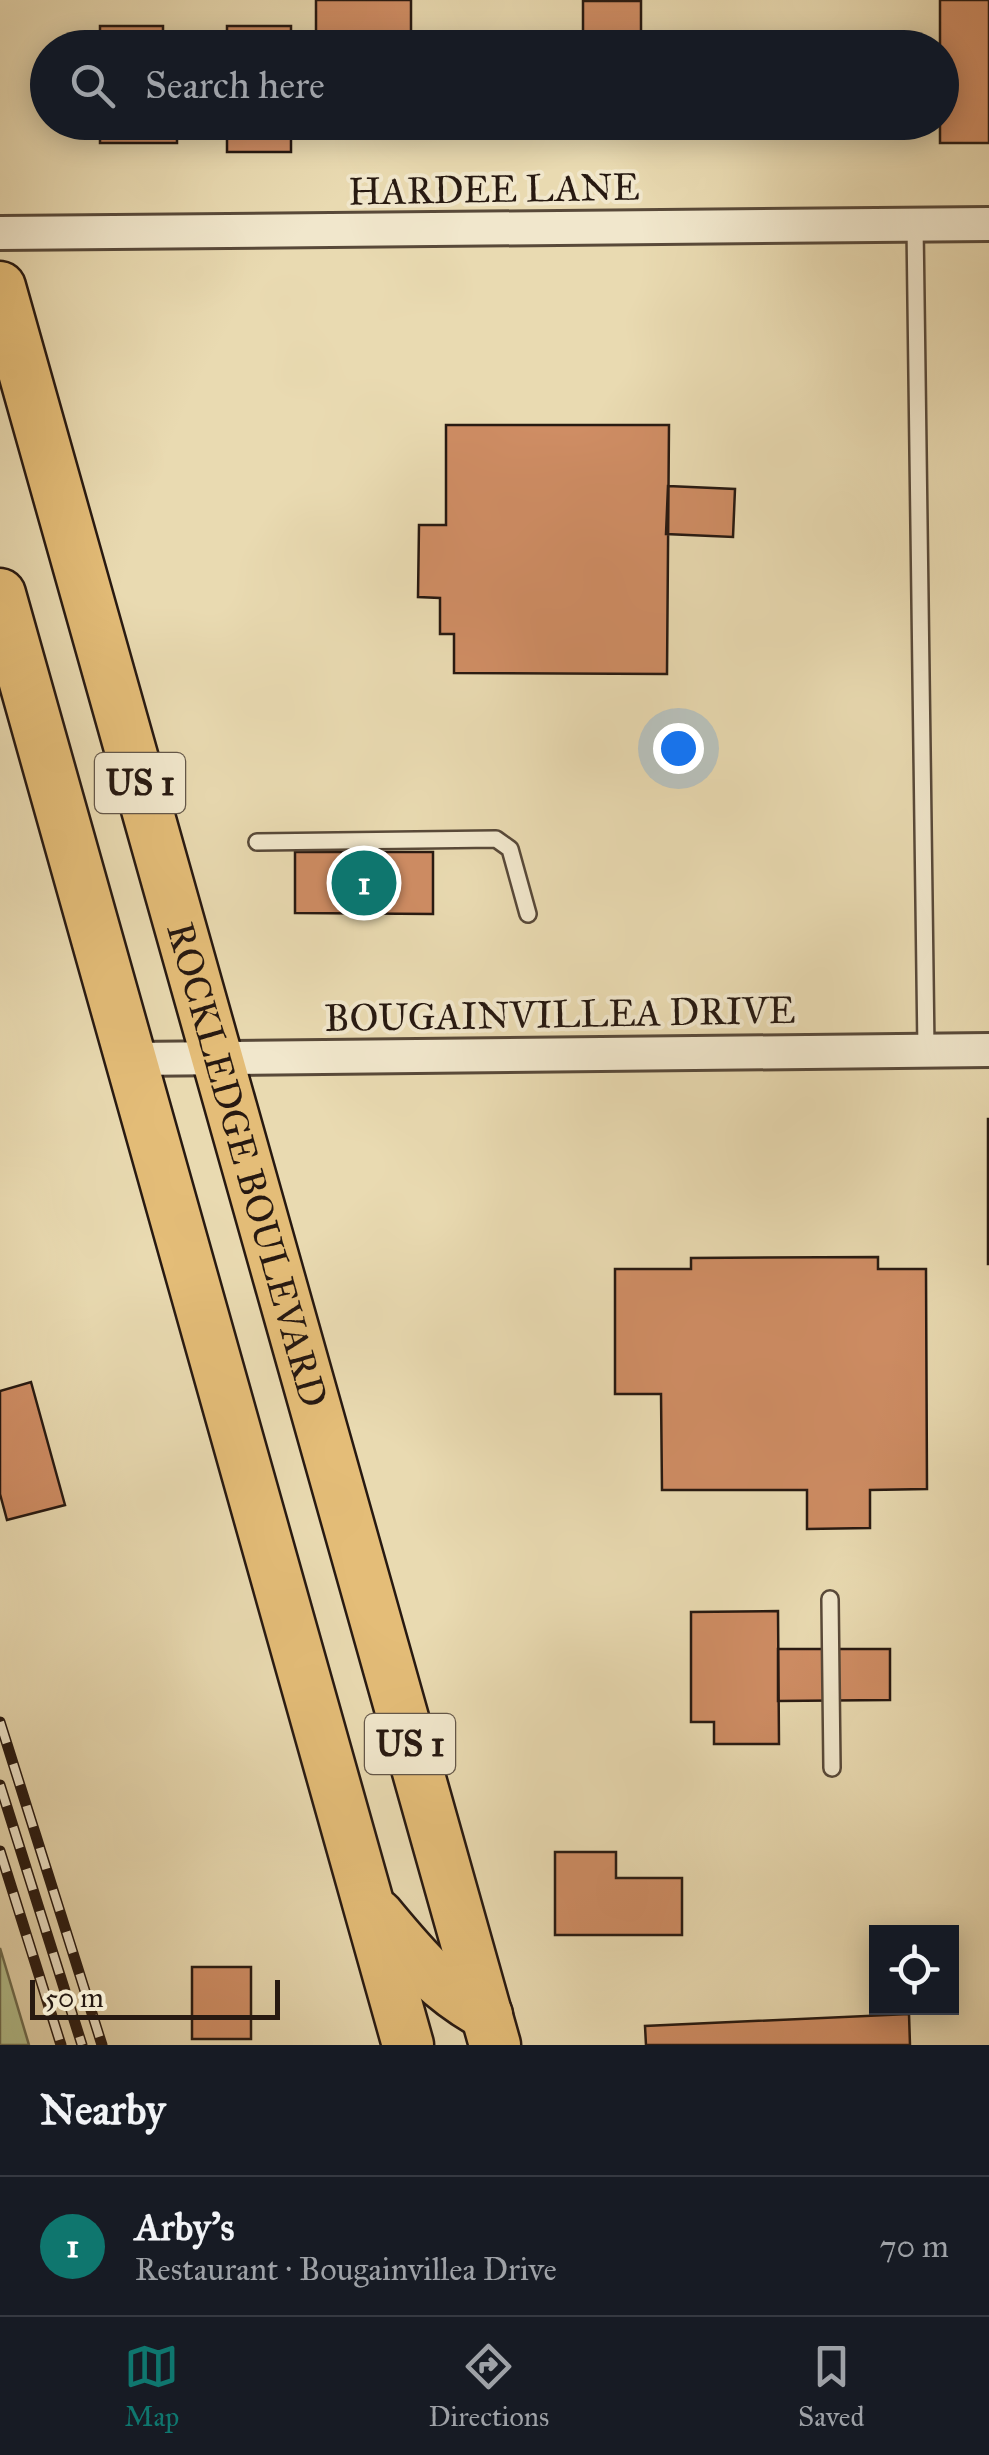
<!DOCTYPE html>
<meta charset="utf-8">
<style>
:root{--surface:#171b24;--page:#242831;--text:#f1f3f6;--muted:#9ea1a6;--line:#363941;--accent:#0f766e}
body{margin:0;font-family:"IM FELL Great Primer",serif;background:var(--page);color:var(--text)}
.controls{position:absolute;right:30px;bottom:30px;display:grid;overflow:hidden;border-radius:0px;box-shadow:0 5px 25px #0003}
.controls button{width:90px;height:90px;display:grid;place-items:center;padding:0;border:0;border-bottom:2px solid var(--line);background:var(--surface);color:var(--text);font:50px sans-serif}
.scale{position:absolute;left:30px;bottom:25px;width:250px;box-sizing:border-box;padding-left:10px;border:5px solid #271911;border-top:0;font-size:28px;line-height:35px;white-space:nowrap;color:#271911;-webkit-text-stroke:8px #f1e7cc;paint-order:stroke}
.you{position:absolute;left:678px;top:748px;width:35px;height:35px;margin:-25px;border:8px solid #fff;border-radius:50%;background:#1a73e8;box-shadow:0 0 0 15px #1a73e833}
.badge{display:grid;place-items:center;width:65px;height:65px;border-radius:50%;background:var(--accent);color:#fff;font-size:32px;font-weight:700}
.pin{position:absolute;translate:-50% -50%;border:5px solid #fff;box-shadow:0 2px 10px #0006}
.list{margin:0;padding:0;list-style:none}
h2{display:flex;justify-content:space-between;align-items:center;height:130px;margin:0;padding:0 40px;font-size:42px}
h2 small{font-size:32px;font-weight:400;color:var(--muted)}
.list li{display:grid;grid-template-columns:65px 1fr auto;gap:30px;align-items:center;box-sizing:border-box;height:140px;padding:0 40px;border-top:2px solid var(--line)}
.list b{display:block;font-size:38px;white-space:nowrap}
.list p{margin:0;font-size:32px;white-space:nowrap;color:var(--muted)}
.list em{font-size:32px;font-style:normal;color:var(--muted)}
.icon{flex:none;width:55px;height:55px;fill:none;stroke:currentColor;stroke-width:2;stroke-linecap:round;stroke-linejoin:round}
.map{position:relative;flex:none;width:989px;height:2045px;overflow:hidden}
.search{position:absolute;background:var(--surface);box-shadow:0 5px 25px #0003;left:30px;right:30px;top:30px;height:110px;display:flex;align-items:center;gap:25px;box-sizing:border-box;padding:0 35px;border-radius:55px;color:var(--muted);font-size:38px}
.sheet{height:270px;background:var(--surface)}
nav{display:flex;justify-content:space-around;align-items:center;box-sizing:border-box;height:140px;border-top:2px solid var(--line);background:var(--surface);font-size:28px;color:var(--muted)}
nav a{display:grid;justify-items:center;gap:5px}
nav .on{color:var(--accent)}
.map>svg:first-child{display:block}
</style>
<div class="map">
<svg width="989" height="2045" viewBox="0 0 989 2045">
<rect width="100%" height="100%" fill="#e9dab1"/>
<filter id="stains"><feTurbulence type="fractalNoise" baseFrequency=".002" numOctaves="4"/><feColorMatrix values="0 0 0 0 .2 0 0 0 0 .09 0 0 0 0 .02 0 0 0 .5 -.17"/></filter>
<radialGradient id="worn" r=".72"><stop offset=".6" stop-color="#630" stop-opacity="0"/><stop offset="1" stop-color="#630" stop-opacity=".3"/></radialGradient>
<path fill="#b4c08d" stroke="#6e6c4f" stroke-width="2.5" d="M0,1948L29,2045H0Z"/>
<path fill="#cf8d64" stroke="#271911" stroke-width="2.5" d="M316,0H411V48H316Z
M940,0H989V143H940Z
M583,1H641V48H583Z
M100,26H163V48H100Z
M227,26H291V48H227Z
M425,42H502V48H425Z
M100,122H177V143H100Z
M227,122H291V152H227Z
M425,122H488V135H425Z
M685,122H740V131H685Z
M446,425H669L667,674L454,673V634H440V598L418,597L419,525H446Z
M668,486L735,489L733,537L666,534Z
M295,852H433V914L295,913Z
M988,1119H989V1264H988Z
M878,1257V1269H926L927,1489L870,1490V1528L807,1529V1490H662L661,1394H615V1269H691V1258Z
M31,1382L65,1505L7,1520L0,1494V1391Z
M778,1611L779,1744H714V1722H691V1612Z
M778,1649H890V1700L778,1701Z
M555,1852H616V1878H682V1935H555Z
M192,1967H251V2039H192Z
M909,2014L910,2045H646L645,2026Z"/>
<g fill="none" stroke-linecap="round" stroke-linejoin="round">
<defs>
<path id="service" d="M915,225L926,1050
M257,842L496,839L510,849L528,914
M830,1599L832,1768"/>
<path id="minor" d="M0,233L989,224
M131,1059L989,1050"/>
<g id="primary">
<path id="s1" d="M0,287L495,2045"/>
<path d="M0,594L408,2045"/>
<path d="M378,1915C414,1958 437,1987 487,2015"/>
</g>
</defs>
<use href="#service" stroke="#584939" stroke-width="20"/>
<use href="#minor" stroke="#584939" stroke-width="38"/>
<use href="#primary" stroke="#271911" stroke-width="55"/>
<use href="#service" stroke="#f1e7cc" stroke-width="15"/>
<use href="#minor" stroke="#f1e7cc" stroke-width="32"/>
<use href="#primary" stroke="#e4bd78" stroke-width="50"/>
<defs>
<path id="rail" d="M0,1722L102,2045
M0,1785L82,2045
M0,1851L61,2045"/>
</defs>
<use href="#rail" stroke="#271911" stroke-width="11"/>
<use href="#rail" stroke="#f1e7cc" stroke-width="8" stroke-dasharray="22" stroke-linecap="butt"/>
</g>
<g text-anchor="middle" stroke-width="8" stroke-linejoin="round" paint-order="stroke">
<g fill="#f1e7cc" stroke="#645749" stroke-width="2.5">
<rect x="95" y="753" width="90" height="60" rx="8"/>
<rect x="365" y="1714" width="90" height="60" rx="8"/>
</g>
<g font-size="35" font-weight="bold" fill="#271911">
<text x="140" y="795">US 1</text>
<text x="410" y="1756">US 1</text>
</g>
<g font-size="38" fill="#271911" stroke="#f1e7cc">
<text transform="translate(494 189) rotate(-1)" y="13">HARDEE LANE</text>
<text transform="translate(560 1014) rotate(-1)" y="13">BOUGAINVILLEA DRIVE</text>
<text dy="13" stroke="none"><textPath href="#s1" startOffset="912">ROCKLEDGE BOULEVARD</textPath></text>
</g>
</g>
<rect width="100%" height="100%" filter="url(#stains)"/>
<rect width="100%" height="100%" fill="url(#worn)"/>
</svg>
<div class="controls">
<button><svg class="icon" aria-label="locate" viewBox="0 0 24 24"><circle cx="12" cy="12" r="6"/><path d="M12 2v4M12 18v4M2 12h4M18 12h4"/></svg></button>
</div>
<div class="scale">50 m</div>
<div class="you"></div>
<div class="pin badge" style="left:364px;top:883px">1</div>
<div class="search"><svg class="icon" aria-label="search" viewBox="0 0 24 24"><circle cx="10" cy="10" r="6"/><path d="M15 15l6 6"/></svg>Search here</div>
</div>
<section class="sheet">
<h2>Nearby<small></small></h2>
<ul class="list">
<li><span class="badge">1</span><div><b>Arby's</b><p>Restaurant · Bougainvillea Drive</p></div><em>70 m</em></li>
</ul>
</section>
<nav>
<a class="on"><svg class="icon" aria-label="map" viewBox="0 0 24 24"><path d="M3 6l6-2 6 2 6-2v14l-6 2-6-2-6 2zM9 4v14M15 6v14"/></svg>Map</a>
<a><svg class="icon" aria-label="directions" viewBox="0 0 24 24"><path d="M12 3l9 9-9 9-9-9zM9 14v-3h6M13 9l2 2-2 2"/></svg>Directions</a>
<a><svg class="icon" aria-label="saved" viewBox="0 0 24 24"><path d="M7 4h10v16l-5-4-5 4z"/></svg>Saved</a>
</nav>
